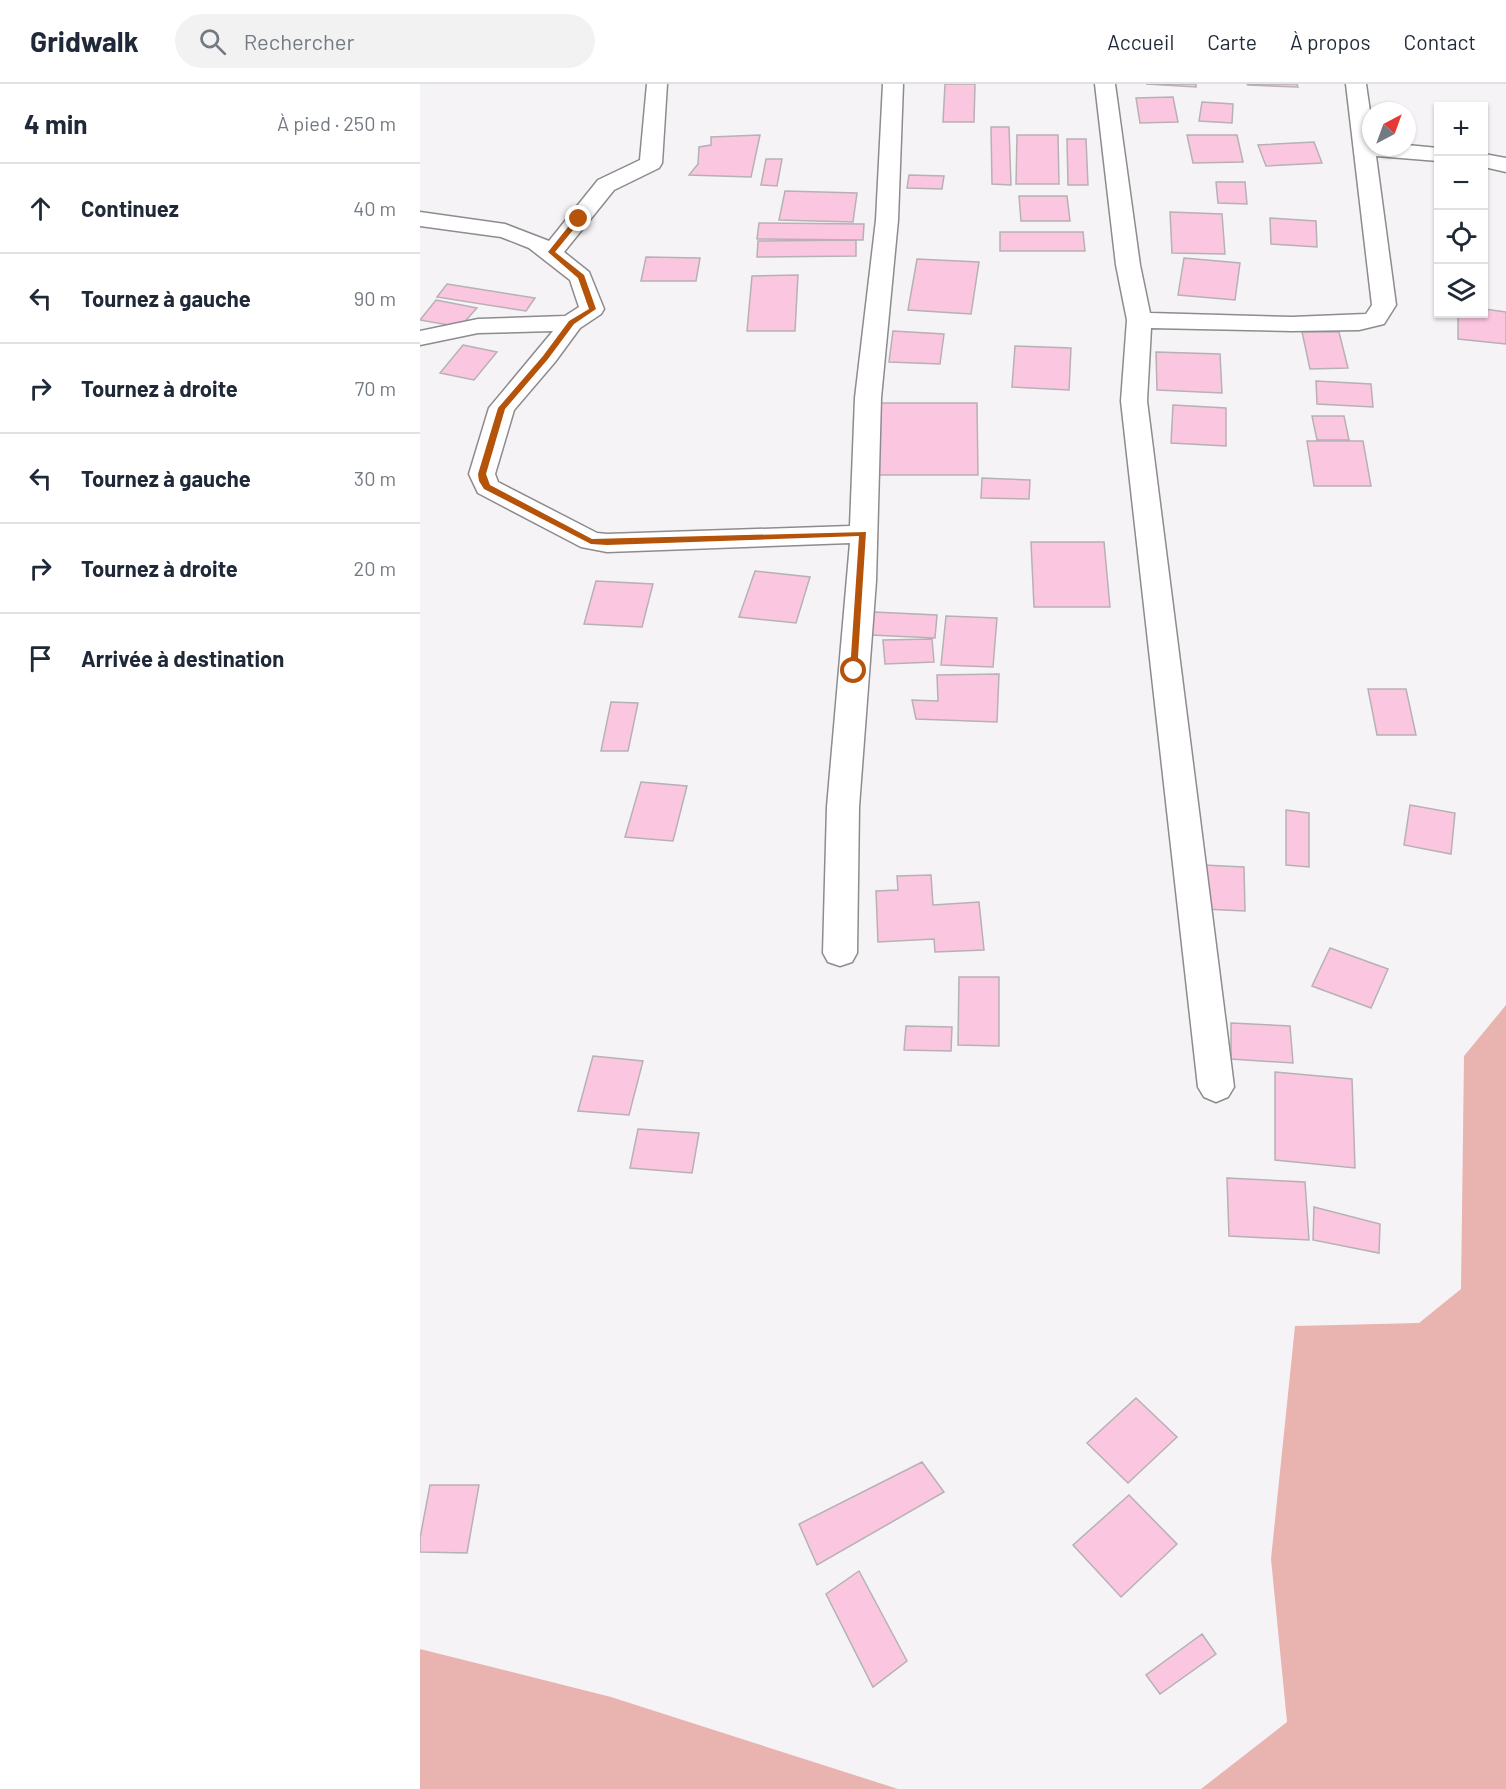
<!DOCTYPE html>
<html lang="fr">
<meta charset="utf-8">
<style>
:root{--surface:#fff;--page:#f2f2f3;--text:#1f2937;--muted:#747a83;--line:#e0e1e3}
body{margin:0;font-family:Barlow,sans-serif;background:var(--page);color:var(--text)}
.controls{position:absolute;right:18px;top:18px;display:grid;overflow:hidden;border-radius:0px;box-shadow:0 2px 4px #0004}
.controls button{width:54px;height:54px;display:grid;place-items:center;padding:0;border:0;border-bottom:2px solid var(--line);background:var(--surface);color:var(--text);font:30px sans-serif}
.compass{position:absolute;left:942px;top:18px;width:54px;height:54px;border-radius:50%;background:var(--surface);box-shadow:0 2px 4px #0004;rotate:41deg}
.stop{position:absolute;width:18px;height:18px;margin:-14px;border:4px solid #b45309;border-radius:50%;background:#fff}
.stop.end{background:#b45309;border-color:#fff;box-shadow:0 2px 6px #0008}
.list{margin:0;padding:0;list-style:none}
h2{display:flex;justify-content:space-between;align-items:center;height:78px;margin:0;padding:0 24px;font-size:26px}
h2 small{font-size:20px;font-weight:400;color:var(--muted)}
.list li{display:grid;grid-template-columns:39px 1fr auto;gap:18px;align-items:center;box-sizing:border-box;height:90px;padding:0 24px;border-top:2px solid var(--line)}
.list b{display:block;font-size:22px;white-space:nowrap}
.list em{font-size:20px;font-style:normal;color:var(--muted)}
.icon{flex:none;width:33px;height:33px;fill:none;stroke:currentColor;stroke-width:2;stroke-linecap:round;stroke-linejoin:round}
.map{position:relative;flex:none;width:1086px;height:1705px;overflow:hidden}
header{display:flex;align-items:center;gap:36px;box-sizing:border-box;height:84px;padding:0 30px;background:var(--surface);border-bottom:2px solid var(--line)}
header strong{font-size:28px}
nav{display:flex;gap:33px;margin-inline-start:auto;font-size:21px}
.search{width:420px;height:54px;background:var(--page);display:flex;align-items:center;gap:15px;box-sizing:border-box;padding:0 21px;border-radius:33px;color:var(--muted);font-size:22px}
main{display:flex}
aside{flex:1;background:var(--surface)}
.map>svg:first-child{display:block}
</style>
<header>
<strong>Gridwalk</strong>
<div class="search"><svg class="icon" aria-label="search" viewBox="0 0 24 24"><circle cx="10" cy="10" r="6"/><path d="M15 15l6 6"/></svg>Rechercher</div>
<nav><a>Accueil</a><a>Carte</a><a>À propos</a><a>Contact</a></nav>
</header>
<main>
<aside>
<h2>4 min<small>À pied · 250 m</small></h2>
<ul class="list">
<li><svg class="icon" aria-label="ahead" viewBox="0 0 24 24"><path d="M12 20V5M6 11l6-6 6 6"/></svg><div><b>Continuez</b></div><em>40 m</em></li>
<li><svg class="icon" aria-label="left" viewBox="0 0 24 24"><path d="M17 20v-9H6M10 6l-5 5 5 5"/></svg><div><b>Tournez à gauche</b></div><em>90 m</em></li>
<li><svg class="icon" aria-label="right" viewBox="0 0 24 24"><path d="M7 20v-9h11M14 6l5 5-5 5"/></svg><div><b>Tournez à droite</b></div><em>70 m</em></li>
<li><svg class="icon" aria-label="left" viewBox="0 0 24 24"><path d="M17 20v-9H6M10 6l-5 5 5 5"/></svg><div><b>Tournez à gauche</b></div><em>30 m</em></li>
<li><svg class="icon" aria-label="right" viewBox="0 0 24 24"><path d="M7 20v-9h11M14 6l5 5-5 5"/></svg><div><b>Tournez à droite</b></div><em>20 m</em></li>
<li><svg class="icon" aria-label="arrive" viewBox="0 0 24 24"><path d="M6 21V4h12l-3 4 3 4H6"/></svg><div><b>Arrivée à destination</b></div></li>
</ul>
</aside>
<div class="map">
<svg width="1086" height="1705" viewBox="0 0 1086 1705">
<rect width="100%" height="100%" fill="#f6f3f7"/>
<path fill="#e9b3b0" d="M1086,921V1705H781L867,1638L851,1475L875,1242L999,1239L1041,1205L1044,972Z
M0,1565L191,1613L478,1705H0Z"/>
<path fill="#fbc7e0" stroke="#b6b1b3" stroke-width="1.5" d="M525,0H555L554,38H523Z
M726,0H776V3Z
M827,0H877L878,3L828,1Z
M753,13L758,38L720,39L716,14Z
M782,18L813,20L812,39L779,37Z
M571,43H589L591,101L572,100Z
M340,51L331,93L269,91L278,80L279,63L291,61V53Z
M597,51H638L639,100H596Z
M767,51H817L823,78L773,79Z
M647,55H666L668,101H648Z
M894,58L902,79L846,82L838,61Z
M346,75H362L357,102L341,101Z
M489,91L524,92L522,105L487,104Z
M796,98H825L827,120L798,119Z
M365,107L437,109L433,138L359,136Z
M599,112H647L650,137H601Z
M750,128L802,130L805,170L752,169Z
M850,134L896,137L897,163L851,160Z
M339,139L444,140L443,156L337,155Z
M580,148H663L665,167H580Z
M436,156V172L337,173L338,157Z
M226,173L280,174L276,197H221Z
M764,174L820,179L815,216L758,211Z
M497,175L559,178L551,230L488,226Z
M378,191L375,247H327L332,192Z
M27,200L115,214L106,227L17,213Z
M16,216L57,224L40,243L0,236Z
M1064,225L1086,228V260L1038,255V230H1064Z
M473,247L524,250L520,280L469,278Z
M882,248H919L928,284L890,285Z
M43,261L77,268L54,296L20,289Z
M595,262L651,264L649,306L592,303Z
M736,268L800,270L802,309L737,306Z
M896,297L951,300L953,323L897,320Z
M460,319H557L558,391H457Z
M753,321L806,324V362L751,359Z
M892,332H924L929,356H897Z
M887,357H943L951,402H894Z
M562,394L610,396L609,415L561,414Z
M611,458H684L690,523H614Z
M335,487L390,493L376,539L319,533Z
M176,497L233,500L222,543L164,540Z
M454,528L517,531L515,554L451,551Z
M526,532L577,534L573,583L521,581Z
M512,555L514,578L465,580L463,556Z
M579,590L577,638L496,635L492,616L518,617L517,591Z
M948,605H986L996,651H957Z
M191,618L218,619L208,667H181Z
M221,698L267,702L253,757L205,753Z
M990,721L1035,729L1031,770L984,761Z
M866,726L889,729V783L866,781Z
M784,781L824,783L825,827L784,825Z
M511,791L513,821L559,818L564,866L515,868L514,855L458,858L456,807L478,806L477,792Z
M910,864L968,885L951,924L892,902Z
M539,893H579V962L538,961Z
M811,939L870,942L873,979L811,975Z
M486,942L532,943L531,967L484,966Z
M173,972L223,977L209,1031L158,1027Z
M855,988L932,995L935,1084L855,1076Z
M218,1045L279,1049L272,1089L210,1084Z
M807,1094L885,1098L889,1156L809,1152Z
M894,1123L960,1140L959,1169L893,1156Z
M716,1314L757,1353L708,1399L667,1359Z
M502,1378L524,1408L397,1481L379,1440Z
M10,1401H59L47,1469L0,1468V1454Z
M709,1411L757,1460L701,1513L653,1461Z
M439,1487L487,1577L453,1603L406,1510Z
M782,1550L796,1570L740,1610L726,1591Z"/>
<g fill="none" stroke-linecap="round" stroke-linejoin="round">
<defs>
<path id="street" d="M227,0H247L242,79L239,84L194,106L144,168L169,188L184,225L181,230L160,244L135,278L94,326L75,390L78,398L177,449L187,450L430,442L435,314L456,136L463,0H483L478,136L461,314L456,497L439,723L437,869L432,878L420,882L408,878L403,869L407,723L430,459L187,468L161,463L58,409L49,390L69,324L133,247L58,249L0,261V247L58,235L145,232L159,223L150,196L109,164L81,153L0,142V128L85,140L129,157L178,96L220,76Z
M675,0H695L720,181L730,229L872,233L946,230L952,221L926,0H946L951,34V63H987V61L1018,64V77L956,72L976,221L964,240L939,246L872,247L731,244L727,317L814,1003L808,1013L796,1018L784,1013L778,1003L701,317L707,236L696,181Z
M1064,70L1086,74V88L1064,83Z"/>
</defs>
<use href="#street" stroke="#8d8b8e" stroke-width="3"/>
<use href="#street" fill="#fff" fill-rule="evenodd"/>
</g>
<path fill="#b45309" d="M156,133L162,135L135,168L164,191L176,225L154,240L128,275L85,325L66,390L70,401L172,455L446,448L437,589L430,587L439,452L187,461L171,460L64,405L59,397L58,390L78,324L123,272L149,237L169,225L158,194L128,168Z"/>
</svg>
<div class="controls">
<button>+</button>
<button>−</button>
<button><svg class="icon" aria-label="locate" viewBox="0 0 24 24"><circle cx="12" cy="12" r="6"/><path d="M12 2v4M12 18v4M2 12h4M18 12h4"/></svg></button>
<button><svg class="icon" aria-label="layers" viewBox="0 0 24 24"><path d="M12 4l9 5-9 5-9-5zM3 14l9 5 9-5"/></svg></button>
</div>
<svg class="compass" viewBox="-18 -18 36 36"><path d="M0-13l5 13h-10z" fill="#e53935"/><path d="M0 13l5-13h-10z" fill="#747a83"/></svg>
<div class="stop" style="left:434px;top:587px"></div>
<div class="stop end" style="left:159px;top:135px"></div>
</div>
</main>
